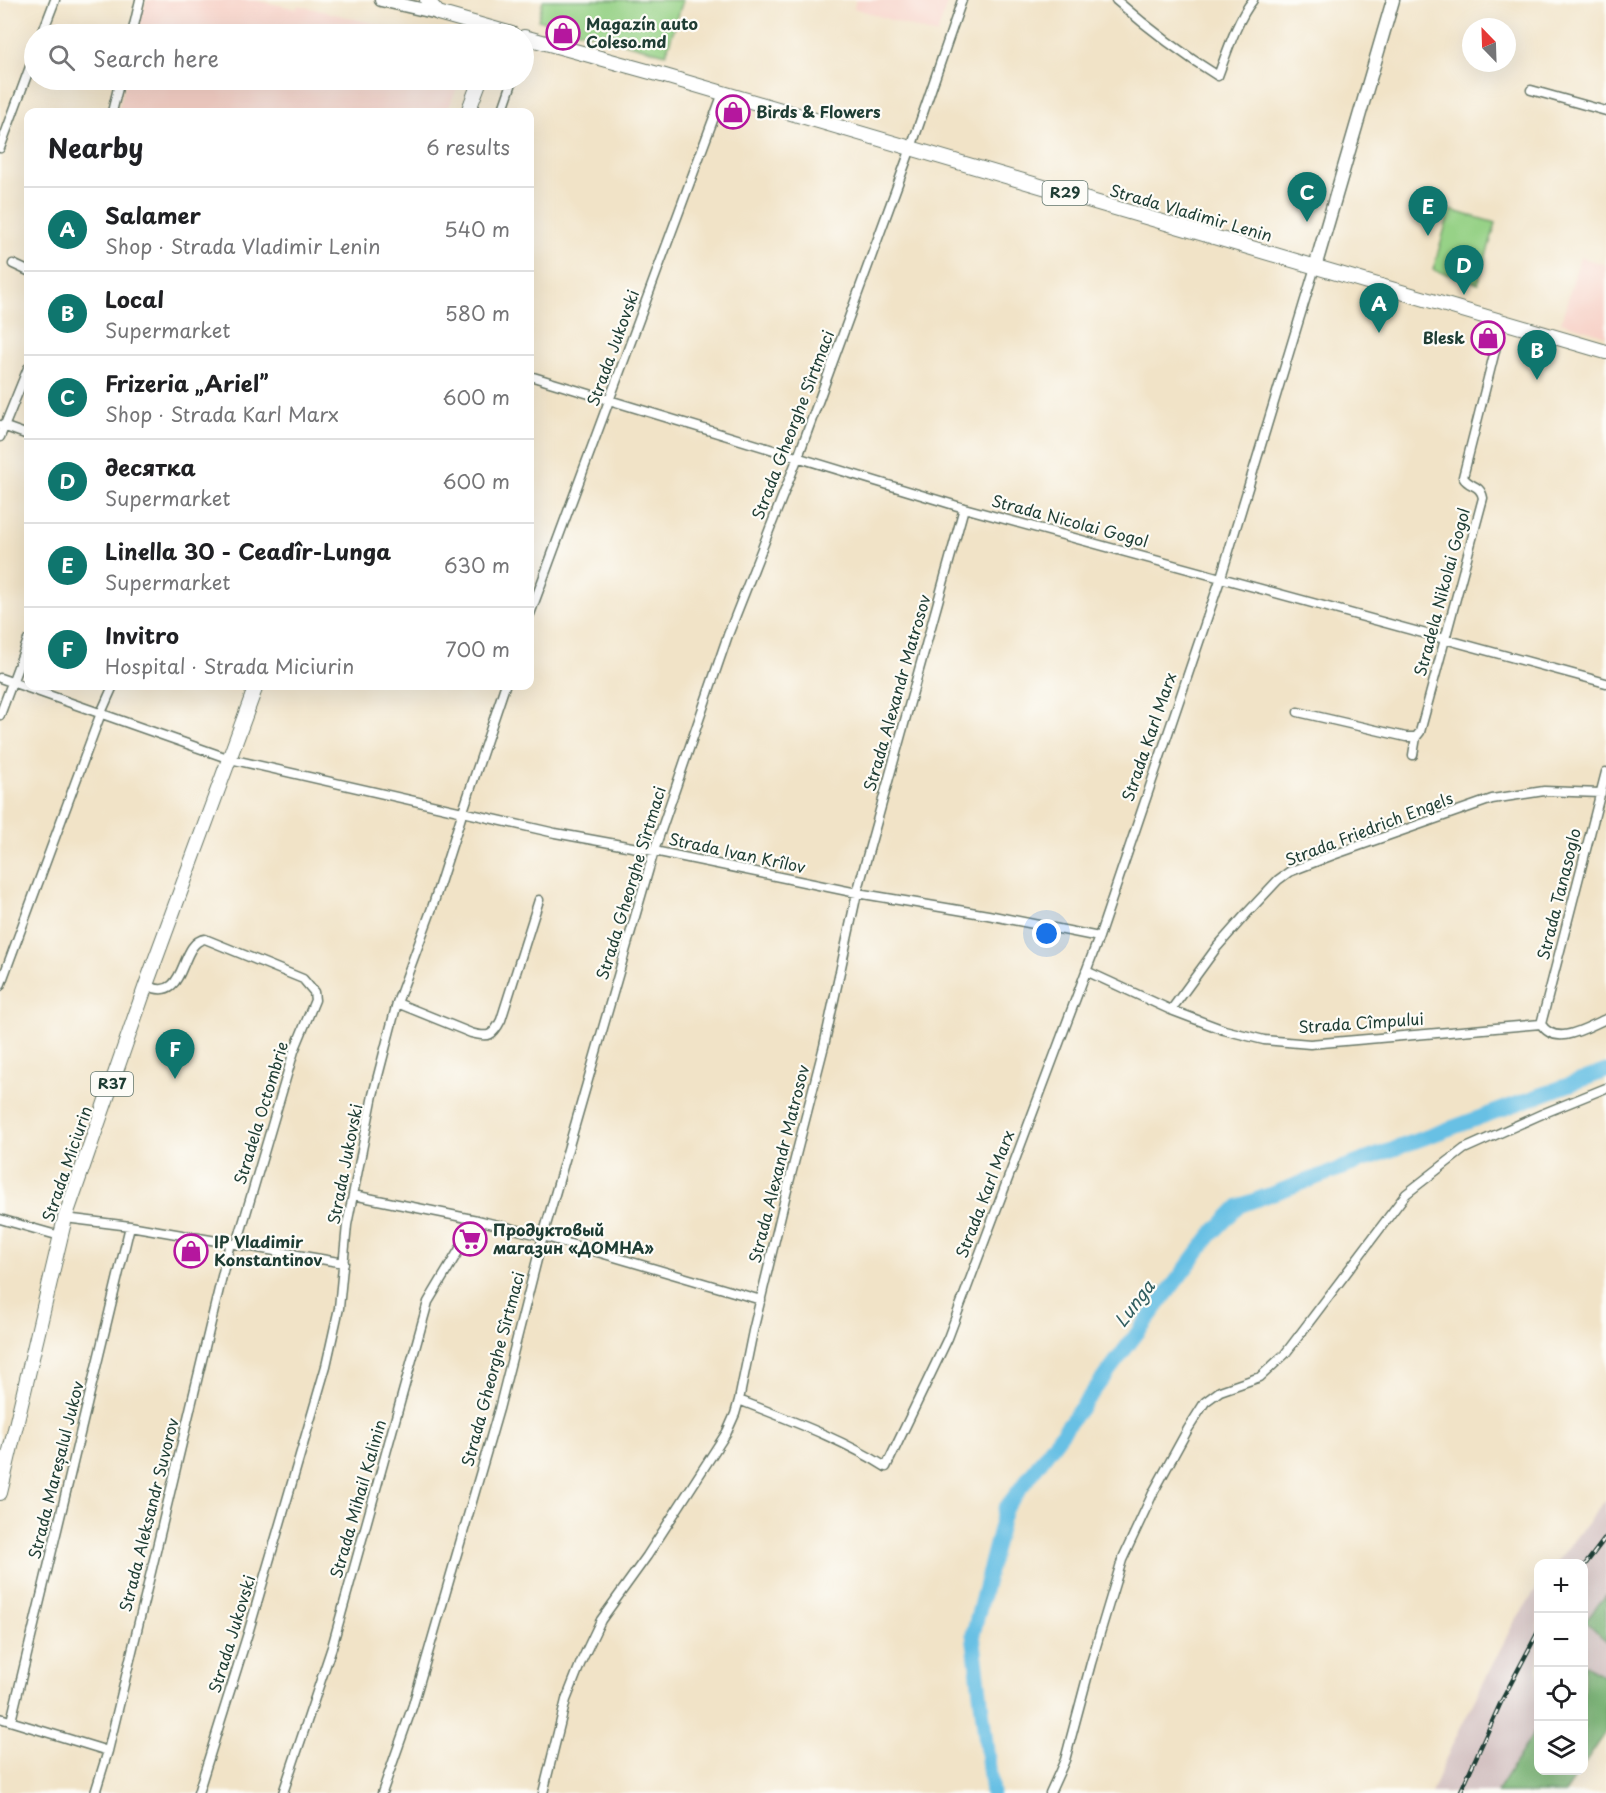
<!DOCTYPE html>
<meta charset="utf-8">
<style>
:root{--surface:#fff;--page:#f2f2f2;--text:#202124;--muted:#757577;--line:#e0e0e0;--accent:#0f766e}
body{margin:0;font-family:"Playpen Sans",sans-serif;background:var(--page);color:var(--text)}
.controls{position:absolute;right:18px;bottom:18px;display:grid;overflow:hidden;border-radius:12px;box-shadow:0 6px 24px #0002}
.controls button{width:54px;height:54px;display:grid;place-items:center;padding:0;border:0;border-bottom:2px solid var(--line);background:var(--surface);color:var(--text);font:30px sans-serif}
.compass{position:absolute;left:1462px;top:18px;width:54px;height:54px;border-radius:50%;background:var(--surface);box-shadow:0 6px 24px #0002;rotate:337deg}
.you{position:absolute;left:1047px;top:934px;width:21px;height:21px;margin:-15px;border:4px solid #fff;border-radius:50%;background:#1a73e8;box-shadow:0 0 0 9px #1a73e833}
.badge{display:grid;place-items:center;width:39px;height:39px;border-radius:50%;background:var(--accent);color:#fff;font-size:20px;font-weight:700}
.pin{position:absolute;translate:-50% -50px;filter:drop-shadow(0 2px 3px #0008)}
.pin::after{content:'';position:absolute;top:32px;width:21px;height:18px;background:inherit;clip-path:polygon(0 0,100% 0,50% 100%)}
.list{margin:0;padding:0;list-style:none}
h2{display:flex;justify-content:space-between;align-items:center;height:78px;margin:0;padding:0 24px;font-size:26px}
h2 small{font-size:20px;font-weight:400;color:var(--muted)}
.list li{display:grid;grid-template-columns:39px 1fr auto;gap:18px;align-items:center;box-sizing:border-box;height:84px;padding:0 24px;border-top:2px solid var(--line)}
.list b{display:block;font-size:22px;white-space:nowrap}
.list p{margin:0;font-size:20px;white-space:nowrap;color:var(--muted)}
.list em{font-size:20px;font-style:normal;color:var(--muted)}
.icon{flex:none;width:33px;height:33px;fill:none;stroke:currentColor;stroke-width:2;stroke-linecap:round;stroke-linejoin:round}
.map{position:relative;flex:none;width:1606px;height:1793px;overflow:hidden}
.search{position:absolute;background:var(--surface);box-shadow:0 6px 24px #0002;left:24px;top:24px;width:510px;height:66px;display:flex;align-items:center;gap:15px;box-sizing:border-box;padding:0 21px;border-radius:33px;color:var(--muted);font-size:22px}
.panel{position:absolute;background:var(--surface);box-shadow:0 6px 24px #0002;left:24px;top:108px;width:510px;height:582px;border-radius:12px}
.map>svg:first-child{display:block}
</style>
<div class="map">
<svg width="1606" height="1793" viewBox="0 0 1606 1793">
<rect width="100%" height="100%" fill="#fdfcf7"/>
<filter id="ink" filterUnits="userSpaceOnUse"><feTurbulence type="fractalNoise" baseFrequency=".0167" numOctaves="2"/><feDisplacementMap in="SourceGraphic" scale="12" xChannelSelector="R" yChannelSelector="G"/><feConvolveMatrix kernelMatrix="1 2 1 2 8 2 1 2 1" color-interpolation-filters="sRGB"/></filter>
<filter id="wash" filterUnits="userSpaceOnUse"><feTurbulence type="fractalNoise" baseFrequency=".008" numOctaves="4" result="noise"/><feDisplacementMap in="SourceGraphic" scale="24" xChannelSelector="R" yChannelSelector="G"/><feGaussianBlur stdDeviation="1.35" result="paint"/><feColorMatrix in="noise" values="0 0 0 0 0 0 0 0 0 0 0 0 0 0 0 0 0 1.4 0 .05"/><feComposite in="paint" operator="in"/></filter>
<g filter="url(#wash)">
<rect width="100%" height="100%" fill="#f1e3c7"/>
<path fill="#f7d1c7" d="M146,0H255L297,9L298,5L414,34H137Z
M856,0H948L937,35L854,8Z
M126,80H460L447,112H118Z
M1580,257L1606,265V336L1561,322Z"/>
<path fill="#d2bfc0" d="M1606,1499V1730L1584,1764V1564H1555Z
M1538,1587V1770L1580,1771L1566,1793H1431L1453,1743L1513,1624Z"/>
<path fill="#97d287" stroke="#5b885e" stroke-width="1.5" d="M543,0H683L666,54L538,20Z
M1450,210L1496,223L1478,283L1433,270Z"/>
<path fill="#79b474" stroke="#4c7854" stroke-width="1.5" d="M1606,1595V1642L1585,1621Z
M1584,1664L1606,1678V1732L1584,1765Z
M1538,1726V1770L1580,1771L1565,1793H1496Z"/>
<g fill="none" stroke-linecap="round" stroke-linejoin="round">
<path stroke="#67c0e4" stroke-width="15" d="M992,1793L973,1634L1005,1509L1210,1236L1239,1206L1606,1071"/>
</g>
</g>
<g filter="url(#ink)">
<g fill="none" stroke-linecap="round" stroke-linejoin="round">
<defs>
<path id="street" d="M1116,0C1148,28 1182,54 1218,76C1227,52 1237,20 1253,0
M42,34L55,0
M132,34L140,0
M524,50L528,38
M1531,90L1606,111
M112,112L120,80
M502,112L513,80
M0,148L34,56
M13,264L28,271
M530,376L964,508L1606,683
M0,425L28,435
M0,437L28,368
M530,614L723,93
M0,678L230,759L555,833L654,851L857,893L988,915L1099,937
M1298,712L1406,737H1416
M0,715L28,640
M1413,755L1416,737L1420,732L1483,498C1480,483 1469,488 1463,477L1502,323
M1086,971L1171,1010L1224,1030L1264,1040L1310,1044L1541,1024C1556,1048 1587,1027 1606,1019
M146,985C188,1006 178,942 205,939L303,979L314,992L315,1000L294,1051L237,1244
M0,986L101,713L113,686
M397,1003L471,1033C489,1038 493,1036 501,1020L539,900
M1171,1010L1217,947L1247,913L1278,880L1289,872L1333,855L1492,799L1544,791L1601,793
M1541,1024L1606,772
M353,1195L477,1220L543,1236L761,1300
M65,1218L130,1226L344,1263
M0,1219L60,1236
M739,1400C789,1420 840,1438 886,1467L948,1338L1099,937L1221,577L1315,267
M0,1718L108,1751
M11,1721L130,1226
M95,1793L108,1751L230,1243
M198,1793L249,1630L326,1366L339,1308L347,1225L373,1095L397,1003L432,908L463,811L505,686
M283,1793L332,1647L428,1302L477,1220
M382,1793L413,1705L499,1409L543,1236L654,851L728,635L798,457L911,148L962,0
M543,1793L566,1700L581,1662L601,1620L647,1556L727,1432L735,1414L739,1400L753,1331L786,1194L824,1046L857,893L964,508
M1050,1793L1065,1760L1091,1663L1122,1560L1154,1491L1188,1429L1205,1402L1220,1391L1260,1377L1285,1354L1406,1194L1464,1149L1542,1114L1606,1088"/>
<path id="secondary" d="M381,0L438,13
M1315,267L1393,0"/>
<path id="primary" d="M427,0L438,13L512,34
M524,37L665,76L1606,352
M468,112L480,80
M0,1493L65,1218L146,985L256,686"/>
</defs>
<use href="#street" stroke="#687767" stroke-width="11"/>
<use href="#secondary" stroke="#687767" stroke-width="15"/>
<use href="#primary" stroke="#687767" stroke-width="16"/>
<use href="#street" stroke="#fff" stroke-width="8"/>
<use href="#secondary" stroke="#fff" stroke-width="12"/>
<use href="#primary" stroke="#fff" stroke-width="14"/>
<defs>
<path id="rail" d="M1584,1566L1606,1537
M1460,1793L1501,1702L1538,1632"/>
</defs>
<use href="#rail" stroke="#1f3d34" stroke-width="4.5"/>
<use href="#rail" stroke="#fdfcf7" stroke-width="2" stroke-dasharray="7" stroke-linecap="butt"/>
</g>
</g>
<defs>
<symbol id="shop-ring" viewBox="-11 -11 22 22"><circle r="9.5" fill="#fdfcf7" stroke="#b5179e" stroke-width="1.5"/><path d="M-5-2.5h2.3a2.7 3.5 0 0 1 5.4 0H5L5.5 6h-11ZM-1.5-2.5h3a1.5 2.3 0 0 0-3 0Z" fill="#b5179e"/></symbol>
<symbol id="supermarket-ring" viewBox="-11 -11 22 22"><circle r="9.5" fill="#fdfcf7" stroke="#b5179e" stroke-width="1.5"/><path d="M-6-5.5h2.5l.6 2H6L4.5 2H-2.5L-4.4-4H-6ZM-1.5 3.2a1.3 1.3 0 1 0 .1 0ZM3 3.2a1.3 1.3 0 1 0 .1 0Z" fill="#b5179e"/></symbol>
</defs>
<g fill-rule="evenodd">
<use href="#shop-ring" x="544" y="14" width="38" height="38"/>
<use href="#shop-ring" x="714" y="93" width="38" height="38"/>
<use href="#shop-ring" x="1469" y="319" width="38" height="38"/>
<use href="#supermarket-ring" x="451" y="1220" width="38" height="38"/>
<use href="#shop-ring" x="172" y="1232" width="38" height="38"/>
</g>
<g text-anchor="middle" stroke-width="4.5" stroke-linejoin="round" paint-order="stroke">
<g fill="#fdfcf7" stroke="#62766e" stroke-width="1.5">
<rect x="1042.5" y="181" width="45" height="24" rx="4.5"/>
<rect x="91" y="1072" width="42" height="24" rx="4.5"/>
</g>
<g font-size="15" font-weight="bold" fill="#1f3d34">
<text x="1065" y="198">R29</text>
<text x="112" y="1089">R37</text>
</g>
<g font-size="16" font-weight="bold" fill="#1f3d34" stroke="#fdfcf7" text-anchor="start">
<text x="586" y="30">Magazín auto<tspan x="586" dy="18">Coleso.md</tspan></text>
<text x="756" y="118">Birds &amp; Flowers</text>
<text x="1465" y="344" text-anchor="end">Blesk</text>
<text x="493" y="1236">Продуктовый<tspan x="493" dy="18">магазин «ДОМНА»</tspan></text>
<text x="214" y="1248">IP Vladimir<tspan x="214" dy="18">Konstantinov</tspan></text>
</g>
<g font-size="16" fill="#1f3d34" stroke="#fdfcf7">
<text transform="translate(1191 213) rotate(16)" y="6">Strada Vladimir Lenin</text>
<text transform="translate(613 348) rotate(-70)" y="6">Strada Jukovski</text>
<text transform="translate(793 425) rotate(-69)" y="6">Strada Gheorghe Sîrtmaci</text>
<text transform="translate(1070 521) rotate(15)" y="6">Strada Nicolai Gogol</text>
<text transform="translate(1442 592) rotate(-75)" y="6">Stradela Nikolai Gogol</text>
<text transform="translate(897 693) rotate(-74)" y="6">Strada Alexandr Matrosov</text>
<text transform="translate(1149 737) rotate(-71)" y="6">Strada Karl Marx</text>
<text transform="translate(1369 829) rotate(-21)" y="6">Strada Friedrich Engels</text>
<text transform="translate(737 853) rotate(12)" y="6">Strada Ivan Krîlov</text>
<text transform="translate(631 883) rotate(-73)" y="6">Strada Gheorghe Sîrtmaci</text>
<text transform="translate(1559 894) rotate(-76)" y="6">Strada Tanasoglo</text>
<text transform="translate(1361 1023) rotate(-4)" y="6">Strada Cîmpului</text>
<text transform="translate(261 1113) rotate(-73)" y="6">Stradela Octombrie</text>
<text transform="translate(67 1164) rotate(-71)" y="6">Strada Miciurin</text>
<text transform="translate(345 1164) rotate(-79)" y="6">Strada Jukovski</text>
<text transform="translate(779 1164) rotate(-76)" y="6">Strada Alexandr Matrosov</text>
<text transform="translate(985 1194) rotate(-69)" y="6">Strada Karl Marx</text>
<text transform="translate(493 1369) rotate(-75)" y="6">Strada Gheorghe Sîrtmaci</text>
<text transform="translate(56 1470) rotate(-76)" y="6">Strada Mareșalul Jukov</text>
<text transform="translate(358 1499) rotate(-74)" y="6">Strada Mihail Kalinin</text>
<text transform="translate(149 1515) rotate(-76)" y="6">Strada Aleksandr Suvorov</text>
<text transform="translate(232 1634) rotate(-73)" y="6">Strada Jukovski</text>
</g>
<g font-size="18" font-style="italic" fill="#315e60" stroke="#fdfcf7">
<text transform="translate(1135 1304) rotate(-53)" y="6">Lunga</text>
</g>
</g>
</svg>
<div class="controls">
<button>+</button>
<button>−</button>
<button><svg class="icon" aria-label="locate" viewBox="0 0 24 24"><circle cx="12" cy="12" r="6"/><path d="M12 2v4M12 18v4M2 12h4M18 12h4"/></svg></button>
<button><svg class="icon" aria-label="layers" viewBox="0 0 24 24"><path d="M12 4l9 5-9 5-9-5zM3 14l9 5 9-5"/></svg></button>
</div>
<svg class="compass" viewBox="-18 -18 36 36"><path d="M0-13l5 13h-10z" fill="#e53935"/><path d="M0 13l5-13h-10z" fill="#757577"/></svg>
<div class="you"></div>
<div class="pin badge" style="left:1379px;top:333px">A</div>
<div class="pin badge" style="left:1537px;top:380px">B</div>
<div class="pin badge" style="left:1307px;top:222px">C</div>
<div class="pin badge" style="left:1464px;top:295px">D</div>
<div class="pin badge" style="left:1428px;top:236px">E</div>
<div class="pin badge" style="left:175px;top:1079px">F</div>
<div class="search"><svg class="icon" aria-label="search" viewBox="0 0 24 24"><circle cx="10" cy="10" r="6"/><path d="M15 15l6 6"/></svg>Search here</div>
<section class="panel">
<h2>Nearby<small>6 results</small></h2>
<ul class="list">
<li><span class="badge">A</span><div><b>Salamer</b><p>Shop · Strada Vladimir Lenin</p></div><em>540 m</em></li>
<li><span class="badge">B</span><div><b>Local</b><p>Supermarket</p></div><em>580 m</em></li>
<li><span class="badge">C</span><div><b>Frizeria „Ariel”</b><p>Shop · Strada Karl Marx</p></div><em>600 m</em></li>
<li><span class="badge">D</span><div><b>десятка</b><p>Supermarket</p></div><em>600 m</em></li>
<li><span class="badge">E</span><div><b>Linella 30 - Ceadîr-Lunga</b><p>Supermarket</p></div><em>630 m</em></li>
<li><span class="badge">F</span><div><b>Invitro</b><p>Hospital · Strada Miciurin</p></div><em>700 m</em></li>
</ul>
</section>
</div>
